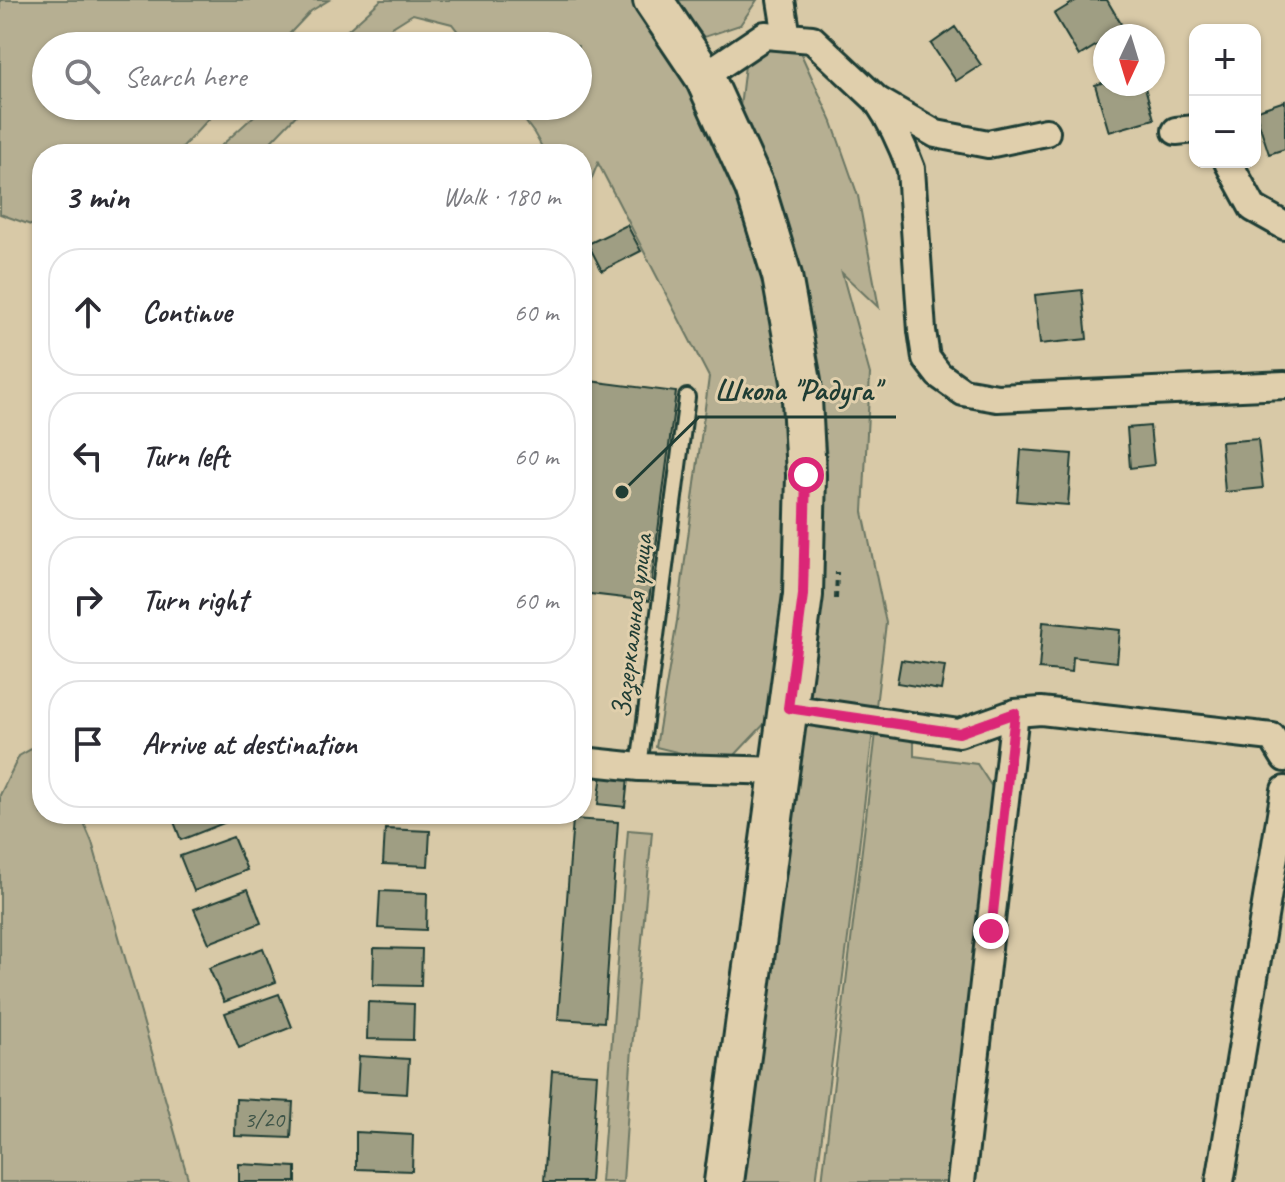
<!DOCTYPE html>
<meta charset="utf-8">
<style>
:root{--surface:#fff;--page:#f7f7f7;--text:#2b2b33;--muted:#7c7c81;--line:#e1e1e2}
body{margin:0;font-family:Caveat,sans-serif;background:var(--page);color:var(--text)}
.controls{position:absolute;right:24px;top:24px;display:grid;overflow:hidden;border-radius:16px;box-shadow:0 2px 6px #0004}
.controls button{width:72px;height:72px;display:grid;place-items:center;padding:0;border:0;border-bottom:2px solid var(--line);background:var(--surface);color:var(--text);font:40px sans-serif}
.compass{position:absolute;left:1093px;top:24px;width:72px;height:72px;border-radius:50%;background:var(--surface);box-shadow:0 2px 6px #0004;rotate:184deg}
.stop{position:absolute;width:24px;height:24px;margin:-18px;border:6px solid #db2777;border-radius:50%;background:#fff}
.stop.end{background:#db2777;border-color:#fff;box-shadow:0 2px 8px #0008}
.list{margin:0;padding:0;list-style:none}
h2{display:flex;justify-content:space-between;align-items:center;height:104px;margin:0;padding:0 32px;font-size:34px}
h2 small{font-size:26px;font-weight:400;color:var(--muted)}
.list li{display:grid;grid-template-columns:52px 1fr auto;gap:24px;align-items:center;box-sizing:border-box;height:128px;margin:0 16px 16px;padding:0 16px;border:2px solid var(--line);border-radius:32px}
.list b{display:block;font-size:30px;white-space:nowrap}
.list em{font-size:26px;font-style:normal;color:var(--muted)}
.icon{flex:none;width:44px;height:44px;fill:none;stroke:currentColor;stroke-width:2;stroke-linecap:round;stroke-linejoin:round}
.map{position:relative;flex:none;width:1285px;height:1182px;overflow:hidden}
.search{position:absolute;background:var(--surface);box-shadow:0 2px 6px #0004;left:32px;top:32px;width:560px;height:88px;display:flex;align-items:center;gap:20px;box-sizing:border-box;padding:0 28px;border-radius:44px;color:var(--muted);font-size:30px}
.panel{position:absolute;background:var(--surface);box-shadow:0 2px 6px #0004;left:32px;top:144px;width:560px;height:680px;border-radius:32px}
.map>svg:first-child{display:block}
</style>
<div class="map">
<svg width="1285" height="1182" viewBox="0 0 1285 1182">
<rect width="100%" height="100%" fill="#d8c9a7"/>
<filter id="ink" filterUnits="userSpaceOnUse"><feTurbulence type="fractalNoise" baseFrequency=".0125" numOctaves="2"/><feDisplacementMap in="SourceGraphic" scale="16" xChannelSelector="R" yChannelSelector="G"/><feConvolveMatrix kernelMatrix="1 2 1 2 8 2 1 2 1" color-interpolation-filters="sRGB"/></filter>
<g filter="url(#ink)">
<path fill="#b6af92" stroke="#6a7663" stroke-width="2" d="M0,0H329L311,11L278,46H46V106H221L176,154H42V229L0,214Z
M381,0H635L663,36L716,140L754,238L778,335L789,422L791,532L771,717L734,756L710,760L656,747L677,621L709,377L598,163L582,202V154H546L534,133L514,106H578V46H469L452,24L413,14L362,46H330Z
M675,0H757L740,25L704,37Z
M797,45L832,122L858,196L879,308L842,273L870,374L863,512L886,623L849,930L816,1182H744L822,574L827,458L818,366L801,274L770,178L740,107L745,65L764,50Z
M265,106H305L259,154H212Z
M876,733L914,738V756L977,764L996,793L958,1080L949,1182H822Z
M42,743V814H80L92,842L189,1182H0V795L19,756Z
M628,830L652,832L632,1048L623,1182H601Z"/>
<path fill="#9f9e83" stroke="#1f3d34" stroke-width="2" d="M1077,0H1107L1124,29L1112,36H1105V40L1079,56L1054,14Z
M955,27L981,65L956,81L931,44Z
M1105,82V84H1144L1154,119L1109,132L1095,85Z
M1285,101V149L1269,154L1255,111Z
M627,225L641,251L602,271L588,244Z
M1082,290L1087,339L1040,344L1035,295Z
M582,380L676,392L649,601L582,593Z
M1150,426L1154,465L1130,468L1127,428Z
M1258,439L1263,488L1225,492L1221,442Z
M1021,450L1072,454L1068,505L1017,501Z
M1043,622L1120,630L1117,662L1073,657L1072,672L1039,669Z
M901,660L945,666L941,690L897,683Z
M602,774L628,778L625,807L598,804Z
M171,814H232L234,819L181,840Z
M573,819L618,822L604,1022L558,1019Z
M385,829L430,831L428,866L383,864Z
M233,837L247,870L194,891L180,856Z
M248,889L261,923L209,943L194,909Z
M380,891L427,893L426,930L378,928Z
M263,948L276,982L224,1002L209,968Z
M374,948L422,949L421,986L373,985Z
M279,994L292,1027L239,1048L225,1013Z
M368,1002L414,1004L413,1040L367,1039Z
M359,1056L409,1059L407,1094L357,1091Z
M552,1071L597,1074L590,1182H544Z
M236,1099L293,1102L291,1138L235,1136Z
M356,1132L413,1135L412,1171L356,1169Z
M239,1164L296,1167V1182H239Z"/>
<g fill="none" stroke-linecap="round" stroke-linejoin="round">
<defs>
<path id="lane" d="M639,767L687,397"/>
<path id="street" d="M781,0L787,37
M704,76L765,35L812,39L877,100L936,134L988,144L1046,132
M877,100C892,122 902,144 911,169L922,331L926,358L939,375L963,392L997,398L1285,385
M1176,131L1195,129
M1228,162L1253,208L1285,226
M788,708L959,733L1015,713
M582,761L639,767L780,771
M961,1182L1015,713L1041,711L1272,737L1285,758
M1220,1182L1285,790"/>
<path id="secondary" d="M653,0L704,76L755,188L782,276L801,381L806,475L803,595L724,1182"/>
</defs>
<use href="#lane" stroke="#1f3d34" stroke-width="20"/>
<use href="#street" stroke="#1f3d34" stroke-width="32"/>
<use href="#secondary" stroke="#1f3d34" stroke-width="44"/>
<path stroke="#1f3d34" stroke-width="4" stroke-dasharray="6 6" stroke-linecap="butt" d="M836,599L837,572"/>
<use href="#lane" stroke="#e0cfac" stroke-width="14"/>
<use href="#street" stroke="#e0cfac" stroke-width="26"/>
<use href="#secondary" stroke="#e0cfac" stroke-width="38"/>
</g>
</g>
<g fill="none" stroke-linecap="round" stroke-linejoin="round" filter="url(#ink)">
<path stroke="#db2777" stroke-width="10" d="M806,475L803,595L788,708L959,733L1015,713L991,931"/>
</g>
<g text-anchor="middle" stroke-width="6" stroke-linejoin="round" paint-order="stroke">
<g font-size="24" fill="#3f5548">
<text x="264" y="1127">3/20</text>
</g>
<g font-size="28" fill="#1f3d34" stroke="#e0cfac">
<text transform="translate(631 626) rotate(-83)" y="10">Зазеркальная улица</text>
</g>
</g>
<path fill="none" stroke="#1f3d34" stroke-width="3" d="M622 492L699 417H896"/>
<circle fill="#1f3d34" stroke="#e0cfac" stroke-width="3" cx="622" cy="492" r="8"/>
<g font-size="30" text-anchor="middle" font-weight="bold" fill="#1f3d34" stroke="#e0cfac" stroke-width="6" stroke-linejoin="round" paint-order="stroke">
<text x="797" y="400">Школа "Радуга"</text>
</g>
</svg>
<div class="controls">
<button>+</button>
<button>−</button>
</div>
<svg class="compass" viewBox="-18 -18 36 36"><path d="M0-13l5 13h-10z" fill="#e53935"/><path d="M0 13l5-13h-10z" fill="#7c7c81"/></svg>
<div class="stop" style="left:806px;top:475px"></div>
<div class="stop end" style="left:991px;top:931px"></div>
<div class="search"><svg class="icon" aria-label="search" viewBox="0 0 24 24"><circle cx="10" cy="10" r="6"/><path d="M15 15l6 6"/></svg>Search here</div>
<section class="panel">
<h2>3 min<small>Walk · 180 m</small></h2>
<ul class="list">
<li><svg class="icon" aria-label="ahead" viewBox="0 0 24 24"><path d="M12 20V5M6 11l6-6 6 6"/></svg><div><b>Continue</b></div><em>60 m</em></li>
<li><svg class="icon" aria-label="left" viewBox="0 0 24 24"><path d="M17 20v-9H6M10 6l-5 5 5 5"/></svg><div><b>Turn left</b></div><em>60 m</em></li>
<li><svg class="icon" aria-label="right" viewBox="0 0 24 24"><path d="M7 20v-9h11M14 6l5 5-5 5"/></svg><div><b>Turn right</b></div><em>60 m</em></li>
<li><svg class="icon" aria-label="arrive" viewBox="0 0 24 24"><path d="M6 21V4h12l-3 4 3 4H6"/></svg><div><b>Arrive at destination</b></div></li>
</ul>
</section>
</div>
